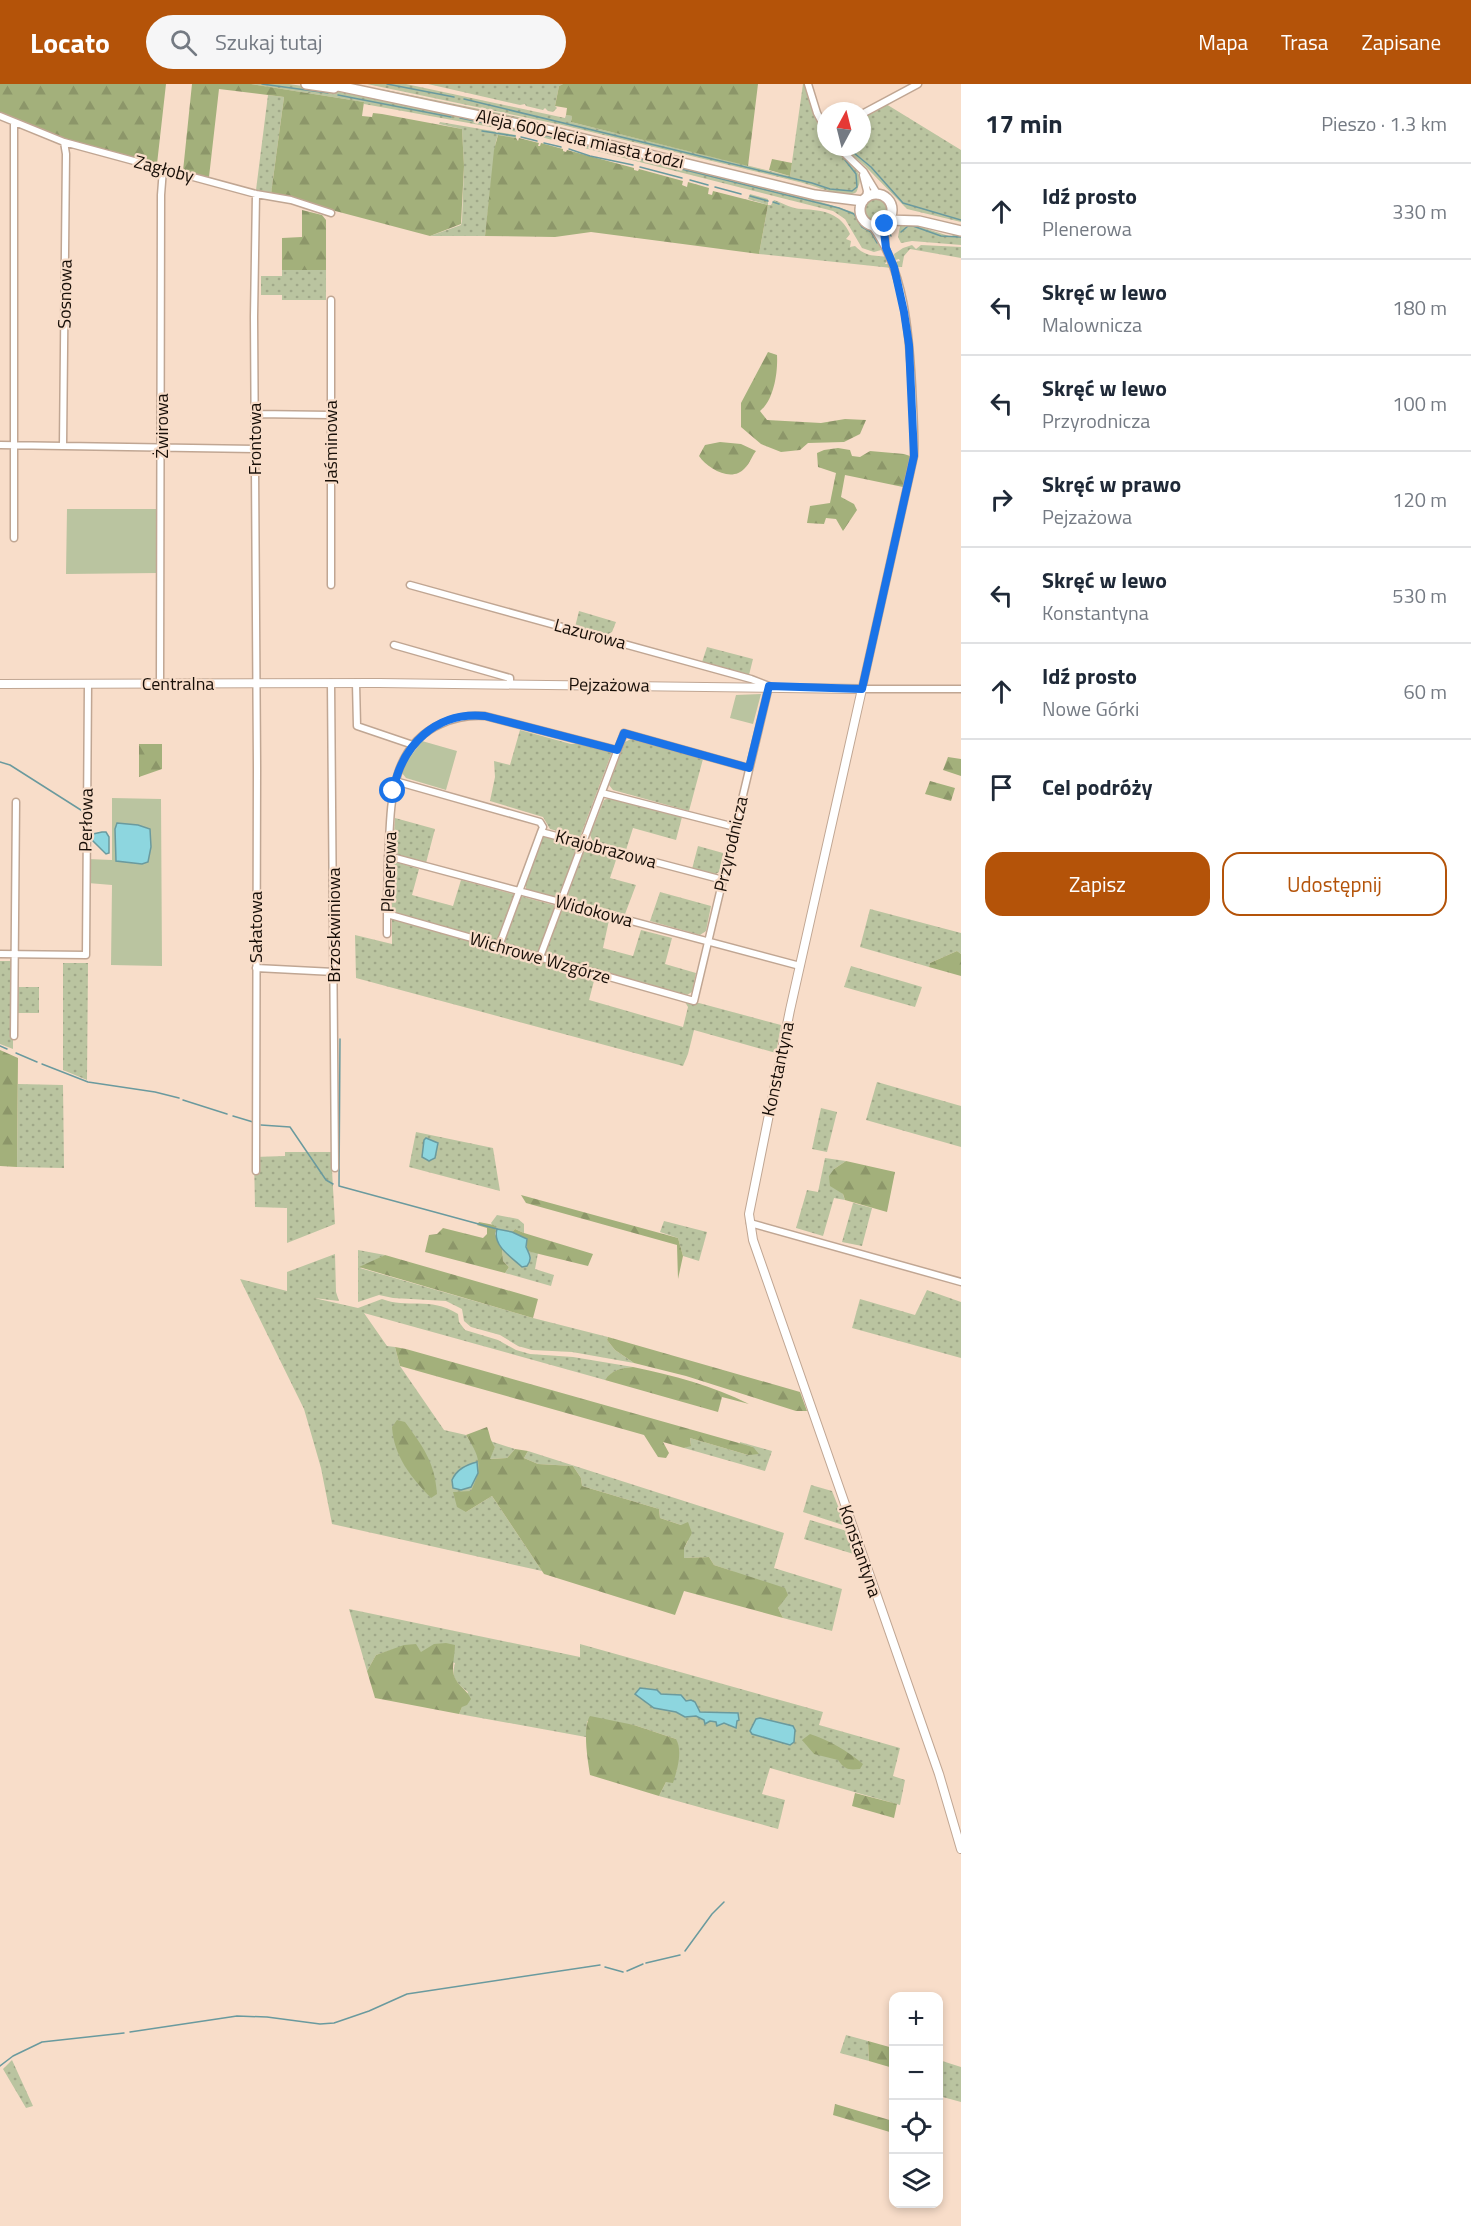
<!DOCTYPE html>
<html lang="pl">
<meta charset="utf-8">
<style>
:root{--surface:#fff;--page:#f6f6f7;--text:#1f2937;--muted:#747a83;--line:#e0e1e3;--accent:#b45309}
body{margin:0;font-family:"Titillium Web",sans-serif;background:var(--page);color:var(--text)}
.controls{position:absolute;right:18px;bottom:18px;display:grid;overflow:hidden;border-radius:12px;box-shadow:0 3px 9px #0003}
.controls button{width:54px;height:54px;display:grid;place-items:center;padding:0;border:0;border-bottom:2px solid var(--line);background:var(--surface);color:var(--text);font:30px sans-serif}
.compass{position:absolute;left:817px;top:18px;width:54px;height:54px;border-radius:50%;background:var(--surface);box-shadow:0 3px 9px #0003;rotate:7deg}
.stop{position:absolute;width:18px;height:18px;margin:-14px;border:4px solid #1a73e8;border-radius:50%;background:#fff}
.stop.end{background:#1a73e8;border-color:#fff;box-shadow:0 2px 6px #0008}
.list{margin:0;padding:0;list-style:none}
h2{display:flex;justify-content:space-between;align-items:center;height:78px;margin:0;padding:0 24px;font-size:26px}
h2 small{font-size:20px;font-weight:400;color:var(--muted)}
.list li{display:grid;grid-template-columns:39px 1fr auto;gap:18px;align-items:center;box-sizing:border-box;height:96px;padding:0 24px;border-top:2px solid var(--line)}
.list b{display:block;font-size:22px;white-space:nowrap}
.list p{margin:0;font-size:20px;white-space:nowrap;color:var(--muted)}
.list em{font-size:20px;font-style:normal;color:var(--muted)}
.actions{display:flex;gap:12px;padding:18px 24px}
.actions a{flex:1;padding:14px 0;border:2px solid var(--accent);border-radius:18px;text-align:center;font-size:21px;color:var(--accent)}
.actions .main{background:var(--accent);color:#fff}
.icon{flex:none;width:33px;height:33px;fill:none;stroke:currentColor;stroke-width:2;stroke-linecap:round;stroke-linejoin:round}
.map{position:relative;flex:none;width:961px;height:2142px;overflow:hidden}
header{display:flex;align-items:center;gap:36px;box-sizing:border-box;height:84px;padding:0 30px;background:var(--accent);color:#fff}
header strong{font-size:28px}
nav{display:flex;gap:33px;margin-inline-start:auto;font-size:21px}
.search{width:420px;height:54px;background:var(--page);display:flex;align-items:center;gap:15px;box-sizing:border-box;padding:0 21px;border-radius:33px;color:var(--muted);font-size:22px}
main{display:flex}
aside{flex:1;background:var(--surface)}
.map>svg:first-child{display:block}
</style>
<header>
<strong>Locato</strong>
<div class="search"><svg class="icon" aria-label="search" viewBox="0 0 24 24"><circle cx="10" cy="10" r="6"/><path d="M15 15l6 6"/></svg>Szukaj tutaj</div>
<nav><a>Mapa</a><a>Trasa</a><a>Zapisane</a></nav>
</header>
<main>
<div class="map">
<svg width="961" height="2142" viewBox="0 0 961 2142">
<defs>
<pattern id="grass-dots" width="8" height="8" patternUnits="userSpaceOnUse" patternTransform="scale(1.5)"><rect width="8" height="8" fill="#bac4a0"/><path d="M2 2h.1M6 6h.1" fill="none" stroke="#9fa788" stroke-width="1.8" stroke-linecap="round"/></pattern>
<pattern id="forest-firs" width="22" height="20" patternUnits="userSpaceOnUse" patternTransform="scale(1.5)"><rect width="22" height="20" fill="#a3b07b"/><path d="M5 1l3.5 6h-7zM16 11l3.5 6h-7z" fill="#8c9669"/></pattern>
</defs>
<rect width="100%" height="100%" fill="#f8ddc9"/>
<path fill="url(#grass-dots)" d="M251,0H289L330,6L526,44L805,113L853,128L863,140L875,150L881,166L874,168L862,164L845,135L833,127L529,50L364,20V18Z
M343,0L386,6L518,33L788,100L520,36Z
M367,0H406L565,34L566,31L572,32L571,38L790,92L803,0H806L815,31L826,52V63H834C845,73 866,88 858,103C857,107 857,109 852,110C841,113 812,101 799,98L562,41Z
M428,0H563L559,2L555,22L557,24L553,28L548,27L545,24L543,26L526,22L525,20L520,21Z
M268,11L284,13L271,110L256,106Z
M886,20L961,66V138L907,125L865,82L843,63H862V32Z
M440,38L516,51V54L498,51L496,57L485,152H430L461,141L462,137L464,82L462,45L439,40Z
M750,110L768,115V121H771L774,116C783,119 792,125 802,125C823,126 841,129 850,150L846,155L851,157L850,163L855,162C866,173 873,171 887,173L888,175L885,180H890L892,184L759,170L768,121L748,115Z
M864 126a12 12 0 1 1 24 0a12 12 0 1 1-24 0Z
M903,140L918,142L952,153L953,150L961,151V161L912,157L901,159L898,153L900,142Z
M912,161L916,165L921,161L961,163V174L910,165L904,172L902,183H898L896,178L900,177L899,175L895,176L894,170L903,164Z
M282,186H326V216H282V211H261V192H282Z
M579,527L616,538L612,548L606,551L575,543Z
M707,563L753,575L749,591L702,578Z
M520,646L571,660H581L612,668L580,753L550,745L543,733L490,717L495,693L494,677L510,681Z
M631,655L703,675L689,727L613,706L609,701L625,658Z
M609,714L682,733L676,756L633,744L626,766L593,758L590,751L604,716Z
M395,734L435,745L426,779L395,770L393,765Z
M543,751L578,761L559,815L526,806V800Z
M698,762L723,769L719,788L714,791L692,785Z
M590,765L617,773L610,794L636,801L625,830L570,815L568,810L584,767Z
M396,778L419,785L412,811L453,822L461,796L609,836L603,864L633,872L641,846L672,854L665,880L696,889L692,908L687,911L397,829L392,824V781Z
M660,808L711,822L706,847L700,851L650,837Z
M870,825L961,849V870L957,867L930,879L929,883L860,863Z
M392,835L595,893L589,916L683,943L688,923L685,918L699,919L781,941L776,969L694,946L688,970L683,982L356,894L355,851L392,860Z
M0,877H13V965L0,960Z
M63,879H88L87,996L63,986Z
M851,882L922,903L915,923L844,903Z
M18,903H39V929H18Z
M877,998L961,1022V1063L866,1036Z
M18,1000L63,1001L64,1084L17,1083Z
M821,1024L837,1028L827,1068L812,1065Z
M416,1048L493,1064L500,1107L409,1083Z
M285,1068H331L335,1140L287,1159V1124L255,1123L254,1073L285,1072Z
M825,1074L846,1077L834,1085L845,1116L834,1114L823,1152L796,1144L807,1106L818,1108Z
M853,1119L872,1124L862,1162L842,1158Z
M497,1131L518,1135L524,1140V1149L515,1145L512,1148L497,1145L496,1147L491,1139Z
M664,1137L707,1148L699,1177L683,1172L678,1154L660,1148Z
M502,1163L509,1172L527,1167L538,1169L535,1185L554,1191L551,1202L505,1189L509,1183L503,1177Z
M358,1166L385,1171L360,1184L533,1234L608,1253L607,1256L615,1266L634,1279L572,1268L532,1266L518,1262L500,1251L471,1243L464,1237L462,1225L446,1217L393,1214L379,1211L358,1218Z
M335,1170L336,1208L339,1217L314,1214L358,1224L382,1215C406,1225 430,1212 458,1230L459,1238L465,1246L498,1256L516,1266L530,1270L573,1273L633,1283C620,1284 613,1286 605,1296L364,1229L387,1262L395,1263L400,1282L444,1346L466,1351C469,1356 474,1362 477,1367C485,1385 470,1410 466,1428L492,1412L542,1487L332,1440L321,1384L304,1325L240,1195L287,1207V1188Z
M927,1206L961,1218V1274L852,1244L860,1215L915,1231Z
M690,1354L748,1371L753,1363L740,1360V1358L772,1367L765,1387L684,1364L691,1361Z
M490,1357L515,1365L507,1374L489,1375L495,1363Z
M528,1367L784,1449L774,1484L842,1505L832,1547L783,1534L778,1524L783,1517L732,1487L714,1481L709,1473L684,1474V1464L688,1457L681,1441L660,1434L659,1425L582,1402L581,1394L573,1382L538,1380L524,1374Z
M811,1401L832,1407L846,1442L803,1428Z
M810,1436L847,1447L857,1471L804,1455Z
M349,1525L580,1573V1560L823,1628L819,1641L900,1664L893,1692L905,1696L900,1721L770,1684L762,1710L785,1716L778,1745L659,1712L666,1698L677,1686L676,1655L634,1641L587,1637L586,1653L459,1630L468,1608C456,1598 451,1595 455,1579L421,1569L419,1565L401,1563L376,1571L367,1587Z
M846,1951L868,1957L869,1977L840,1969Z
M12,1976L33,2022L26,2024L3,1985Z
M939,1976L961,1983V2018L939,2012Z"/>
<path fill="url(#forest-firs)" d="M0,0H166L157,80L64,55L0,29Z
M192,0H251L364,18L362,32L372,33L373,29L382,30L462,45L464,82L461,140L430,152L271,110L284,13L219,5L209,93L183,87Z
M563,0H758L748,82L571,38L572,32L566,31L567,24L555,22L559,2Z
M498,51L516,54L518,57L519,54L539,59L538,62H540L541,59L563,65V67L566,68L567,66L634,84V86L638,87L639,85L683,97L682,101L687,103L688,98L709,104L708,110L712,111L713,107L768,121L759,170L591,148L555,153L485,152L494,66Z
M772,75L792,79L790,92L769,86Z
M302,126L322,131L326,136V186H282V154L302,153Z
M768,268L777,271C778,288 774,316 760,327L767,336L821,339L845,335L866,336L860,350L844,358L808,359L800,366L781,368L761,360L741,343V319Z
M720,358L741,360L756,367C752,372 750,379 745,384C732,399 708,385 699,372L705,361Z
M838,364L850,366L852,372L860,373L870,367L904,370L910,372L903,403L845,391L841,413L854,420L857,426L843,447L836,435L826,434L824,440L807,439L810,422L830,419L836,389L818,383L817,369L824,366Z
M139,660H162V685L139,693Z
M948,673L961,675V692L943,686Z
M930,697L955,704L951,717L925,710Z
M957,867L961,870V892L929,883L930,879Z
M0,966L18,974L17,1083L0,1082Z
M846,1077L895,1088L887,1128L845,1116L843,1110L830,1102L829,1092L834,1085Z
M521,1111L678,1154L683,1172L678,1195L677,1161L526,1119Z
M479,1138L494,1141L496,1147L495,1150L502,1163L503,1177L509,1183L505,1189L425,1168L429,1151L437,1150L443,1144L483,1154L487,1150V1144L477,1141Z
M515,1145L524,1149L593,1170L588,1182L527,1167L526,1155L512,1148Z
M385,1171L538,1215L533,1234L359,1183Z
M608,1253L800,1308L807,1327H796L686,1292L634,1279L615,1266L607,1256Z
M395,1263L406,1265L753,1363L759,1370L748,1371L690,1354L691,1362L684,1364L663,1358L669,1369L666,1374L658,1373L644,1351L400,1282Z
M633,1283C673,1291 713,1302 749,1320L722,1313L718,1328L605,1296C612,1286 620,1284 633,1283Z
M397,1336L405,1338C423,1363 435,1378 437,1410L431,1414C411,1393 394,1373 392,1343Z
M487,1343C490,1350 490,1357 495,1363L490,1375L507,1374L515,1365L528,1367L524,1374L538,1380L573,1382L581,1394L582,1402L659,1425L660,1434L681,1441L688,1438L692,1449L684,1464V1474L709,1473L714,1481L785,1504L788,1511L778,1524L783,1534L684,1507L675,1531L544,1490L492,1412L466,1428L457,1423L453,1408L471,1407C483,1382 480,1373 466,1351Z
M446,1559L455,1561C455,1572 450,1587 456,1596C460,1603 467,1606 471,1615L467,1621L462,1623L459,1630L375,1614L367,1587L376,1571L404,1561L416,1560L421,1568L434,1560Z
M590,1632L634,1641L676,1655C683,1667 677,1687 673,1699L666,1698L659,1712L590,1691C588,1677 582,1644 590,1632Z
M810,1650C831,1657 846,1666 863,1680L860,1685C849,1686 845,1686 838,1676L814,1670L802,1656Z
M855,1709L897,1720L894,1734L852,1722Z
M868,1957L893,1964V1984L869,1977Z
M835,2020L893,2037V2049L833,2031Z"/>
<path fill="#bac4a0" d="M67,425H159L157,489L66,490Z
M761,610L753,640L730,634L736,611Z
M422,657L457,667L446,706L406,694L402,689L407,677Z
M112,714L161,715L162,882L111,881L112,801L88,799V775L112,776Z"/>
<path fill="#8dd6df" stroke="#6a9a9e" stroke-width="1.5" d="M117,739L138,741L150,745L151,763L148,778L142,780L116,777L115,745Z
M102,748H106L109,753V769L106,770L89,753L93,750Z
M426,1054L438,1059L435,1074L429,1077L422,1073L424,1056Z
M497,1145L512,1148L527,1155L526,1163C529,1170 533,1174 527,1182L522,1183C511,1173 492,1161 497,1145Z
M477,1378L478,1389L471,1403L461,1406L453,1404L452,1396C457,1385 466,1381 477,1378Z
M640,1604L657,1606L661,1610L681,1611L686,1617L691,1616L695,1618L700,1628L738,1629L739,1636L737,1637L736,1644L724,1639L717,1642L716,1638L710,1637L705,1640L704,1636L696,1632L685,1633L676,1628L654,1624L635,1610Z
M760,1634L793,1642L795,1646L794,1658L790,1661L752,1650L750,1647L756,1635Z"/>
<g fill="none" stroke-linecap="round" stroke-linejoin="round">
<path stroke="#6a9a9e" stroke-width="1.5" d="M262,0L328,9
M387,0L454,13
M338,11L451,33
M464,15L812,99L830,105L852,107L857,103L856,90L845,76
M460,34L544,51L839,124L854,130L862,143L871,148L877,159
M482,47L515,52
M521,53L537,57
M544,59L561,63
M569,65L590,72L633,81
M854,69L871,83L903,119L961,136
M640,83L682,94
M690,96L708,101
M715,103L741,110
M750,112L768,117
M773,118L779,120
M888,146L891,152
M901,148L908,142H913L941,152L961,153
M0,678L10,681L84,728
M340,955L339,1102L497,1145
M0,962L7,965
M16,969L37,978
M42,980L88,998L155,1008L179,1014
M183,1016L227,1030
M233,1032L253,1038
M261,1041L290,1043L326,1096L333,1100
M685,1867L712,1830L724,1818
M646,1879L680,1871
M605,1883L623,1888
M627,1887L643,1880
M130,1948L237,1932L267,1933L320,1940L334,1939L369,1927L407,1910L600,1881
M0,1982L13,1972L42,1958L124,1949"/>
<defs>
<path id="minor" d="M808,0L817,29L826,46
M862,30L918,0
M0,32L64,58L256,110L291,116L331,129
M838,63L864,88L878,111
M863,91L867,107L866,114
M256,110L254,233L257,684L256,1087
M885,140V160
M872,142C905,187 909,248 912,302C913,326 915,349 914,372L862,605H961
M331,216V501
M255,330L331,331
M0,361L255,365
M63,362L66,70L64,58
M14,454V38
M394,561L510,594V600
M331,599L335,1084
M356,599L357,642L413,661
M160,600L161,111L163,85
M395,697L540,738L543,743L541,748L723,796
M602,709L735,743
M388,772L800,882
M387,830L694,917L769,602L751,595L410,501
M387,850C387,819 387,789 389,758C391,713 393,661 441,640C456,633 469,631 485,632L617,666
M499,862L541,748
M0,870L86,871L88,600
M540,873L624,649L749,684
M256,884L334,888
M14,952L16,718
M750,1139L961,1198"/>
<path id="tertiary" d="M0,600L379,599L862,605L790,926L749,1130L753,1156L939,1690L961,1765"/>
<path id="secondary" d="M306,0L334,4
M329,0L551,47L815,111L863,117
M860 126a16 16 0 1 1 32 0a16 16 0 1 1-32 0Z
M889,136L919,137L961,147"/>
</defs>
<use href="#minor" stroke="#c0a693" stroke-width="9"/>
<use href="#tertiary" stroke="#c0a693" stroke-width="10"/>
<use href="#secondary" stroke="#c0a693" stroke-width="12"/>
<use href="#minor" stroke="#fff" stroke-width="6"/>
<use href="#tertiary" stroke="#fff" stroke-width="8"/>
<use href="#secondary" stroke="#fff" stroke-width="9"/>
</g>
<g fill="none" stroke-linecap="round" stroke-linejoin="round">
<path stroke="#1a73e8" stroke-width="8" d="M393,707C402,661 436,627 485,632L617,666L624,649L749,684L769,602L862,605L914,372L909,261L904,228L894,183L886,164L884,148L885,140"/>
</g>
<g text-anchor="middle" stroke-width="4.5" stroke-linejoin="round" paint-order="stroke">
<g font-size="18" fill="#170e07" stroke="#f8ddc9">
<text transform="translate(580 55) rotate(13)" y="6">Aleja 600-lecia miasta Łodzi</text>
<text transform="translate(164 85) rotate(15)" y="6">Zagłoby</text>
<text transform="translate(65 210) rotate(-89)" y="6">Sosnowa</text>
<text transform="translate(162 342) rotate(-90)" y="6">Żwirowa</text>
<text transform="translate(255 355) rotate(-90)" y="6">Frontowa</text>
<text transform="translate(331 358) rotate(-90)" y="6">Jaśminowa</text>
<text transform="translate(590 550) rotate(15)" y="6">Lazurowa</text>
<text x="178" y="606">Centralna</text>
<text transform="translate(609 601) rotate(1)" y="6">Pejzażowa</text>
<text transform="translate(86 736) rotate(-89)" y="6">Perłowa</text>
<text transform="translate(731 760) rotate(-77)" y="6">Przyrodnicza</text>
<text transform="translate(606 765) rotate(15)" y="6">Krajobrazowa</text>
<text transform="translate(389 788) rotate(-88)" y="6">Plenerowa</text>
<text transform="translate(594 827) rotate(15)" y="6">Widokowa</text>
<text transform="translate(334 841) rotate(-90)" y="6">Brzoskwiniowa</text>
<text transform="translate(256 843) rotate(-90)" y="6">Sałatowa</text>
<text transform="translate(540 874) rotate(16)" y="6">Wichrowe Wzgórze</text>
<text transform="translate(778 985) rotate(-78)" y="6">Konstantyna</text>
<text transform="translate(860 1467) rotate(71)" y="6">Konstantyna</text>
</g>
</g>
</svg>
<div class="controls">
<button>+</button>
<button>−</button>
<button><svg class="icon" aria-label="locate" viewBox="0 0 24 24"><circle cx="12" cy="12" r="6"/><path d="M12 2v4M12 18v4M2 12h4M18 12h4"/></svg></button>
<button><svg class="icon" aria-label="layers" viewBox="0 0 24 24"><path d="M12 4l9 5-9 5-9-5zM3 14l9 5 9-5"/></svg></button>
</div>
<svg class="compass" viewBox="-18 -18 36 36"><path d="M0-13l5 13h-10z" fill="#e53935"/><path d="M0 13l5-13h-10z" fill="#747a83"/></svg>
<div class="stop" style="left:393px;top:707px"></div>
<div class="stop end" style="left:885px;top:140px"></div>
</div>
<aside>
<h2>17 min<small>Pieszo · 1.3 km</small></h2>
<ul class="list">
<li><svg class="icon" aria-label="ahead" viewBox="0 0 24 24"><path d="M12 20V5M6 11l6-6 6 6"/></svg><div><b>Idź prosto</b><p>Plenerowa</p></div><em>330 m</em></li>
<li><svg class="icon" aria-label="left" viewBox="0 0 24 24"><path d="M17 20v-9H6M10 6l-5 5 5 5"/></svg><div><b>Skręć w lewo</b><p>Malownicza</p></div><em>180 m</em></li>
<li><svg class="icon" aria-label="left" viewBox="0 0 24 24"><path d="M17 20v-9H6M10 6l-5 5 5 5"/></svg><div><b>Skręć w lewo</b><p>Przyrodnicza</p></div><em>100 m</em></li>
<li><svg class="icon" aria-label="right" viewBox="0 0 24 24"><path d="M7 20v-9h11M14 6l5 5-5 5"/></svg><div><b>Skręć w prawo</b><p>Pejzażowa</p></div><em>120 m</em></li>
<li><svg class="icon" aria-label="left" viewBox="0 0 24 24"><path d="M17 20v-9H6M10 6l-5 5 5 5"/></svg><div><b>Skręć w lewo</b><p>Konstantyna</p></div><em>530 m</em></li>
<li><svg class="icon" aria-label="ahead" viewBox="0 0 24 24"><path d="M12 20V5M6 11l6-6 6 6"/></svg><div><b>Idź prosto</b><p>Nowe Górki</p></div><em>60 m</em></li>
<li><svg class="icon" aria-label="arrive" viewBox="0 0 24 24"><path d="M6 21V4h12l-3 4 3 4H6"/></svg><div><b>Cel podróży</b></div></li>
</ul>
<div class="actions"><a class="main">Zapisz</a><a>Udostępnij</a></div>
</aside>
</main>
